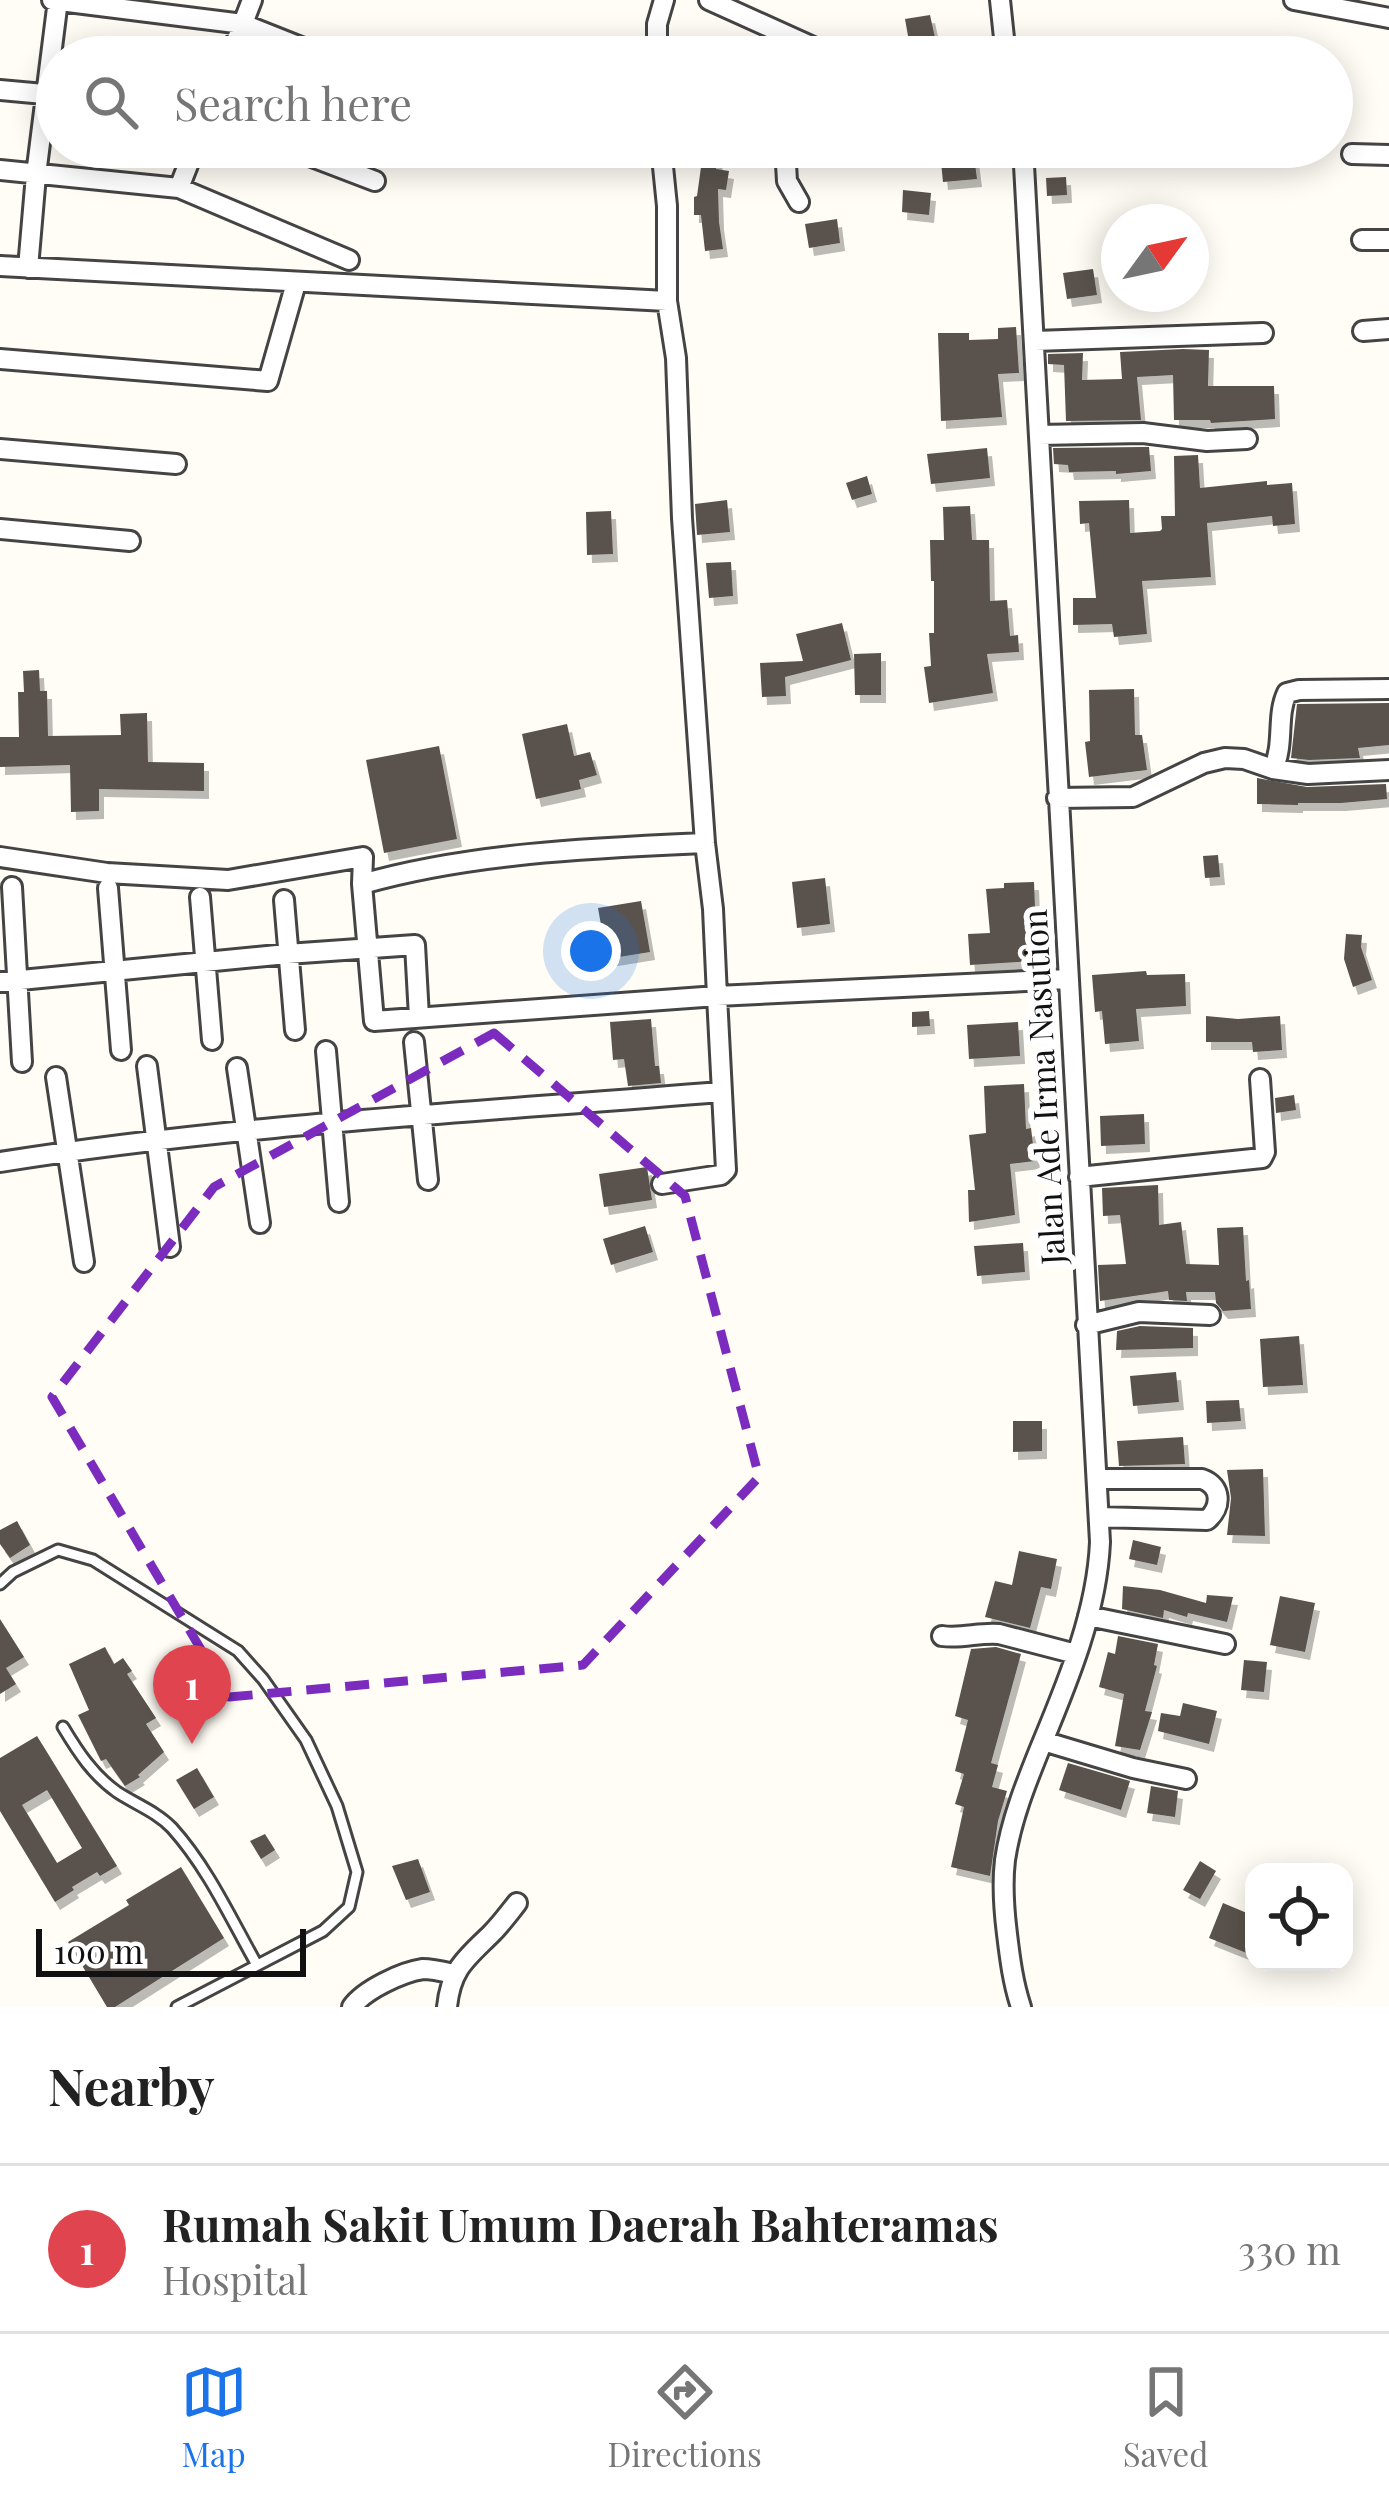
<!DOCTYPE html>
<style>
:root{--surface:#fff;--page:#f2f2f2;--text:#222;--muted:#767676;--line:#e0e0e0;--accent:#1a73e8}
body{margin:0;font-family:"Playfair Display",serif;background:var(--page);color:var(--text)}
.controls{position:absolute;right:36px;bottom:36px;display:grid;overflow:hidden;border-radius:24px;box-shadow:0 6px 30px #0003}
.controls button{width:108px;height:108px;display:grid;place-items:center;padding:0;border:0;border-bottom:3px solid var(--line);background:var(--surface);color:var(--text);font:60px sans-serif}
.compass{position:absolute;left:1101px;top:204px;width:108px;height:108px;border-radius:50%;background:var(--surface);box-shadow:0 6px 30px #0003;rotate:57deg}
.scale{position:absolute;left:36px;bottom:30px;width:270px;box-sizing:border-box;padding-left:12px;border:6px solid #111;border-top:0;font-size:33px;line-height:42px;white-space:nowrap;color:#111;-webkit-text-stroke:9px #fff;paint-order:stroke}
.you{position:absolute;left:591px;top:951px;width:42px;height:42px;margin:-30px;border:9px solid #fff;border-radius:50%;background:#1a73e8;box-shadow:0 0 0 18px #1a73e833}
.badge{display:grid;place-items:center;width:78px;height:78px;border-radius:50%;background:var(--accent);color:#fff;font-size:39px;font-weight:700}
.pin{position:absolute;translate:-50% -99px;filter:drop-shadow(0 3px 6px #0008)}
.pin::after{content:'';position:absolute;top:63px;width:42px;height:36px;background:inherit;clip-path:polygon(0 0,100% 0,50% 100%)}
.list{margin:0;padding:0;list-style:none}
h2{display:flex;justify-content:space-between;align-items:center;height:156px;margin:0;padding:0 48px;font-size:51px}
h2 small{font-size:39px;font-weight:400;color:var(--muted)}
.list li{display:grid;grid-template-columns:78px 1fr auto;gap:36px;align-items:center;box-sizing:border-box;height:168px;padding:0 48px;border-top:3px solid var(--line)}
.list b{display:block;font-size:45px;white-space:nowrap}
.list p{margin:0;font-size:39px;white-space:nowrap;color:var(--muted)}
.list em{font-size:39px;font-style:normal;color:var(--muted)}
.icon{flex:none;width:66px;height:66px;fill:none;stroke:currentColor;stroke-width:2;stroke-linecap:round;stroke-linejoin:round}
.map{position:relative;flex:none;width:1389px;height:2007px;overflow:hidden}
.search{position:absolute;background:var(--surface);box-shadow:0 6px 30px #0003;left:36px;right:36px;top:36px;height:132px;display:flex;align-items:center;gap:30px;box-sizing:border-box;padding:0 42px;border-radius:66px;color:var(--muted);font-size:45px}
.sheet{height:324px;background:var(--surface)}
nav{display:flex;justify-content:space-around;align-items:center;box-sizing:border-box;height:168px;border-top:3px solid var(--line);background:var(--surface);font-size:33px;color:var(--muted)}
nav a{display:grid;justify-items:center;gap:6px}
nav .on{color:var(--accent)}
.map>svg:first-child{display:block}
</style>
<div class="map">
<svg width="1389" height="2007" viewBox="0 0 1389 2007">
<defs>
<filter id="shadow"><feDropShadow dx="5" dy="8" stdDeviation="0" flood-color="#0004"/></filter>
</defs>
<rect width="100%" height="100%" fill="#fffdf5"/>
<path fill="#5a524d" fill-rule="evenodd" filter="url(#shadow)" d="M930,15L936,42L910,47L905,19Z
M675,147H720L716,169L729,171L726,190L718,189L719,222L723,249L705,251L701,215H694V197L697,196L702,160L675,155Z
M973,148L977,179L943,182L940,152Z
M1066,177L1067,195L1047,196L1046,178Z
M903,190L931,193L929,215L902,212Z
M837,219L840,243L809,248L805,224Z
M1093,269L1097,295L1067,299L1063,273Z
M1016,327L1019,373L998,374L1002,417L941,421L938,333H969V340L998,339V328Z
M1183,349L1209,350L1208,386H1274L1275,419L1211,423L1210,420H1174L1173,375L1137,377L1141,420L1066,421L1064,365L1048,364V354L1083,353L1082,380L1122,379L1120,352Z
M1142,447H1149L1151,471L1116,474V471L1069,472L1068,465L1054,464L1053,448Z
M987,448L990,478L931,484L927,454Z
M1198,455L1200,488L1267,481V485L1292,483L1295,524L1273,526L1272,516L1207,523L1211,577L1142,581L1147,634L1114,637L1112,624L1073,625V598H1096L1089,523L1080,524L1079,501L1129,500L1130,533L1160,531L1162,529L1161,516H1175L1174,456Z
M867,476L872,494L852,500L846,483Z
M727,500L730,532L697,535L695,504Z
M970,506L972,540H989L990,601L1007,600L1010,636L1018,635L1019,652L987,654L993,693L929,703L924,667L931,666L929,633H934V581H931L930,540H944L943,507Z
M611,511L613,554L587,555L586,512Z
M731,562L733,596L709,598L706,563Z
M842,623L851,660L785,677L786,696L762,697L760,663L803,661L796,634Z
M881,653V695H855L854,654Z
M39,670L40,691H47L48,736L121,735L120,714L147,713L148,762L204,763V791L99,789V811L71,812L70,765L0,767V737H19L18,692H24L23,671Z
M1134,689L1135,735H1142L1147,770L1089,777L1085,742L1090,741L1089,690Z
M1389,703V745L1358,748L1360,758L1309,760L1291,758L1297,704Z
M567,724L574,756L590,752L597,775L579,780L581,789L536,799L522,734Z
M439,746L457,839L384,853L366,760Z
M1257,778L1307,787L1386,784L1387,799L1341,803H1298V805L1257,804Z
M1218,855L1220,877L1205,878L1203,856Z
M825,878L830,924L797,928L792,882Z
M1034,882L1035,908H1030L1034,961L970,965L968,934L990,933L986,889L1004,888V883Z
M641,901L650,952L607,959L598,908Z
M1346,934L1362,935L1361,947L1372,980L1353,987L1344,959Z
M1146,971L1147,975L1185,974L1186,1006L1136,1009L1139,1041L1105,1044L1102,1011L1095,1012L1092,975Z
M929,1011L930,1026L912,1027V1012Z
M1206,1016L1238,1019L1280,1016L1282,1050L1253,1052L1252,1042H1206Z
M651,1019L655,1066H659L661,1083L628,1086L624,1059L613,1060L610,1022Z
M1018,1022L1020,1056L969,1059L967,1025Z
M1024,1084L1026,1129L1031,1128L1035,1161L1010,1164L1015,1215L969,1222L968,1190H975L969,1135L986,1133L984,1086Z
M1294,1095L1296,1110L1276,1113L1275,1098Z
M1144,1114L1145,1144L1101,1146L1100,1116Z
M647,1167L652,1200L604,1207L599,1174Z
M1158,1185L1159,1225L1181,1222L1186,1264L1219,1265L1217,1228L1243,1227L1246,1281L1249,1280L1251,1309L1223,1311L1216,1303L1215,1292H1186L1187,1301L1169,1300L1168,1291L1100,1301L1098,1265L1126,1264L1120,1215L1103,1216L1102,1188Z
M645,1226L653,1252L611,1265L603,1239Z
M1023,1243L1025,1272L977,1276L974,1246Z
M1140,1326L1193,1328V1348L1116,1350L1117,1331Z
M1299,1336L1303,1385L1263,1387L1260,1339Z
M1176,1372L1179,1402L1133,1406L1130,1376Z
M1239,1400L1241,1421L1207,1423L1206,1401Z
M1013,1421H1042V1451L1013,1452Z
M1183,1437L1185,1464L1119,1466L1117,1441Z
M1263,1469L1265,1536L1227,1535L1231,1498L1227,1470Z
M17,1521L30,1545L10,1558L0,1544V1530Z
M1133,1540L1161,1547L1157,1565L1129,1559Z
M1019,1551L1057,1559L1051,1589L1041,1587L1030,1628L985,1617L995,1581L1012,1585Z
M1123,1586L1160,1590L1206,1603L1207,1595L1233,1597L1227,1622L1188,1613L1187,1617L1164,1610L1163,1618L1122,1609Z
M1280,1596L1315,1603L1305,1652L1270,1645Z
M0,1619L24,1657L6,1668L16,1684L0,1694Z
M1118,1636L1158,1644L1154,1665L1157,1666L1145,1711L1152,1712L1140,1750L1115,1746L1124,1694L1099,1687L1108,1652L1115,1654Z
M105,1647L114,1664L123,1658L132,1671L127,1674L156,1718L146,1724L164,1752L138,1775L140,1777L125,1786L106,1759L101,1761L78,1715L89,1710L69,1664Z
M996,1647L1021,1654L991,1763L998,1765L992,1787L1007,1791L998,1821L990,1876L951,1867L964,1807L955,1804L964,1774L955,1771L968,1720L955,1716L971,1649Z
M1244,1660L1267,1662L1264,1692L1241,1690Z
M1183,1703L1217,1711L1209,1744L1158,1731L1161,1713L1180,1716Z
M37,1736L117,1866L100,1876L97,1872L72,1887L74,1890L55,1902L0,1811V1758ZM47,1790L82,1848L57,1863L22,1805Z
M1068,1763L1130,1781L1121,1810L1059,1790Z
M197,1768L214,1797L194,1809L176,1780Z
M1151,1786L1178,1791L1175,1817L1147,1813Z
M265,1834L275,1850L261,1859L250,1841Z
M418,1859L430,1892L406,1900L392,1866Z
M1200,1861L1216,1871L1200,1899L1183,1890Z
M181,1867L224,1938L115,2007H107L68,1942L129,1905L126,1900Z
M1223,1903L1254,1916V1956L1209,1938Z"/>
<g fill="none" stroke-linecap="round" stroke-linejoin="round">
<defs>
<path id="service" d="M0,1584L13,1572L58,1550L93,1560L238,1651L263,1679L306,1740L337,1806L357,1872L349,1907L323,1931L177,2007
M63,1727C78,1752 93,1775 117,1792C135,1804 157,1812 172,1828C208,1868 231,1919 257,1965"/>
<path id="minor" d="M52,0L243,24L326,57
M709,0L835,57
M1000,0L1006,57
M1294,0L1389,18
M230,57L252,0
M657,57V24L664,0
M0,90L55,95
M286,147L375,181
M661,147L667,206V301L676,358L682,518L705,843L713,909L717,996L1068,979
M785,147L787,181L799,202
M1352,154L1389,155
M0,170L179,188L349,260
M179,188L195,147
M1362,240H1389
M0,266L667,301
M28,268L36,175L58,0
M1363,331L1389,329
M1035,341L1263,333
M0,359L268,381L296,283
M1039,435L1143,433L1207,441L1247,439
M0,449L176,464
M0,529L130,541
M1273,769C1285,744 1276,716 1287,693L1299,690L1389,689
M1057,798L1133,797L1204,763L1225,758L1244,759L1273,769L1308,774L1389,770
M0,857L107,873L228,880L363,857L362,884C470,853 593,848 705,843
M362,884L374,1021L717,996L726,1170L721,1175L662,1184
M12,887L22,1062
M108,888L121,1050
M200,897L212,1040
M284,900L295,1030
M0,982L287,954L415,945L419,1017
M414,1042L428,1180
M326,1051L339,1202
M147,1066L170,1247
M237,1068L260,1223
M56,1077L84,1262
M0,1162C238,1124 480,1112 720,1092
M1079,1177L1262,1158L1265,1152L1260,1079
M1086,1325L1139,1312L1210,1315
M1098,1479H1202C1222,1486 1222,1507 1207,1520L1099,1517
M1088,1616L1225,1644
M942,1636C962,1639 980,1632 999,1634L1076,1654
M1043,1741L1133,1768L1186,1779
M352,2007C364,1990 402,1972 423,1969C432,1969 445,1972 454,1974
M447,2007C451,1968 466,1959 492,1933C501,1924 509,1913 517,1903
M1021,2007C1013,1983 1010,1959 1007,1934C1004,1910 1002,1885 1005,1860C1011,1820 1026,1783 1041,1746C1068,1681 1097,1612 1100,1542L1023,147"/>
</defs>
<use href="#service" stroke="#444" stroke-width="15"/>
<use href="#minor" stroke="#444" stroke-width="24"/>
<use href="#service" stroke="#fff" stroke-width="9"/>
<use href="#minor" stroke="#fff" stroke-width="18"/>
</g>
<path fill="none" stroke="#7b2cbf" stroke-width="9" stroke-dasharray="24 15" stroke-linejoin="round" d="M494,1033L685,1196L759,1477L583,1665L229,1697L52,1397L214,1187Z"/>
<g text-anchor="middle" stroke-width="12" stroke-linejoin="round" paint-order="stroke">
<g font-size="33" fill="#111" stroke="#fff">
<text transform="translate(1044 1087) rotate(-93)" y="12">Jalan Ade Irma Nasution</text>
</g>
</g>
</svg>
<div class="controls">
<button><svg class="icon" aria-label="locate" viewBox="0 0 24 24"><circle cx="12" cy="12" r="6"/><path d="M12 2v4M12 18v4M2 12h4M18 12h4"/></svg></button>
</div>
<svg class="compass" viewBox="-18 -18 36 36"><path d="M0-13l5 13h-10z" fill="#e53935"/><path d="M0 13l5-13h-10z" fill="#767676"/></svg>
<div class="scale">100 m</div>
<div class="you"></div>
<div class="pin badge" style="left:192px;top:1744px;background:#e0444e">1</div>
<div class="search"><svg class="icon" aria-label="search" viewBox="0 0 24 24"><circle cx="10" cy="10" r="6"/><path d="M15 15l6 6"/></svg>Search here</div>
</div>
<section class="sheet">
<h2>Nearby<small></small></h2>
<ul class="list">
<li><span class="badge" style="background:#e0444e">1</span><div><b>Rumah Sakit Umum Daerah Bahteramas</b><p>Hospital</p></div><em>330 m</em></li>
</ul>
</section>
<nav>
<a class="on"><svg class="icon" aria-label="map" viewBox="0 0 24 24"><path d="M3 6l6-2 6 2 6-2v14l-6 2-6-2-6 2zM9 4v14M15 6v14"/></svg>Map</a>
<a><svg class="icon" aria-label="directions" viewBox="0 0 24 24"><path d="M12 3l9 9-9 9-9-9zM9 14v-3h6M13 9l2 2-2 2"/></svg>Directions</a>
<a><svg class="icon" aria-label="saved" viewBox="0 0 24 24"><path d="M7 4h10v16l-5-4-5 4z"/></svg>Saved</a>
</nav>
